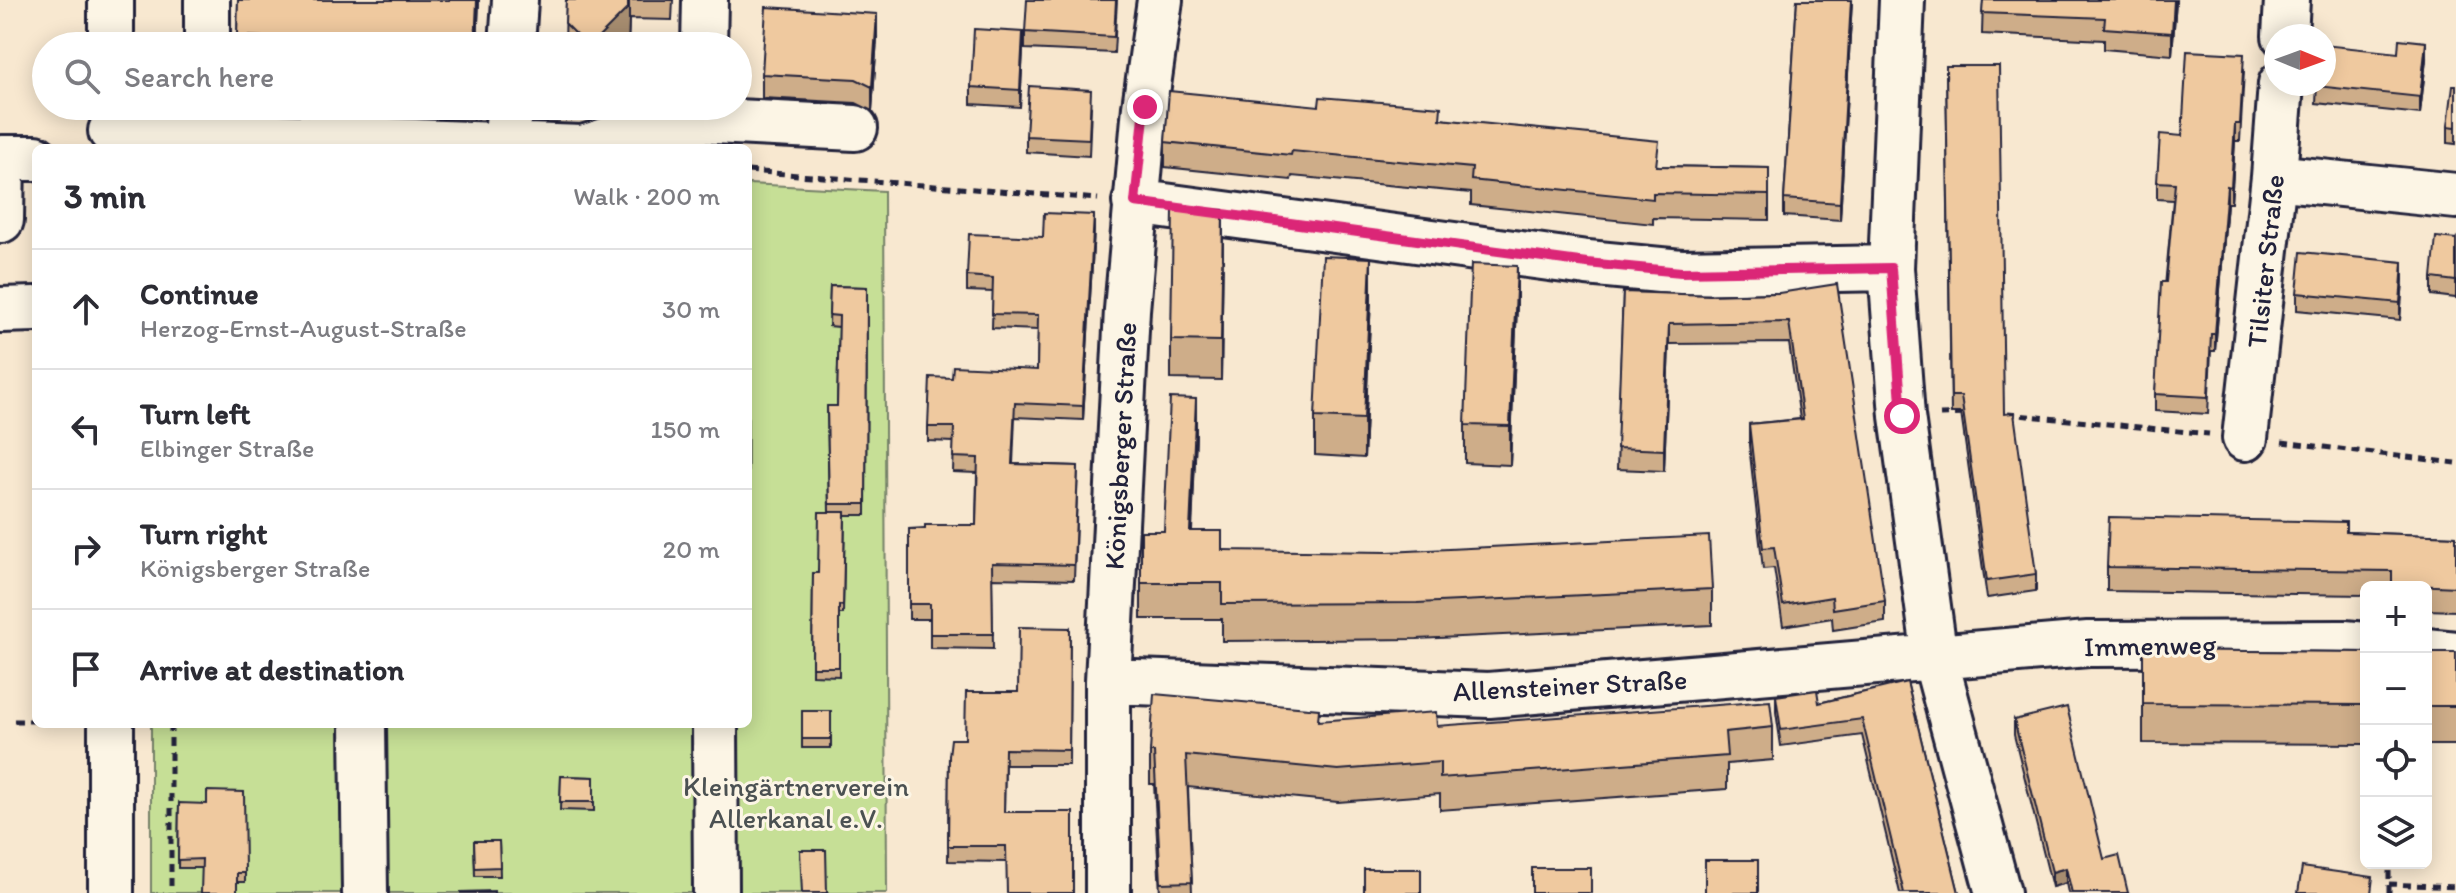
<!DOCTYPE html>
<meta charset="utf-8">
<style>
:root{--surface:#fff;--page:#f7f7f7;--text:#2b2b33;--muted:#7c7c81;--line:#e1e1e2}
body{margin:0;font-family:Itim,sans-serif;background:var(--page);color:var(--text)}
.controls{position:absolute;right:24px;bottom:24px;display:grid;overflow:hidden;border-radius:12px;box-shadow:0 4px 20px #0003}
.controls button{width:72px;height:72px;display:grid;place-items:center;padding:0;border:0;border-bottom:2px solid var(--line);background:var(--surface);color:var(--text);font:40px sans-serif}
.compass{position:absolute;left:2264px;top:24px;width:72px;height:72px;border-radius:50%;background:var(--surface);box-shadow:0 4px 20px #0003;rotate:91deg}
.stop{position:absolute;width:24px;height:24px;margin:-18px;border:6px solid #db2777;border-radius:50%;background:#fff}
.stop.end{background:#db2777;border-color:#fff;box-shadow:0 2px 8px #0008}
.list{margin:0;padding:0;list-style:none}
h2{display:flex;justify-content:space-between;align-items:center;height:104px;margin:0;padding:0 32px;font-size:34px}
h2 small{font-size:26px;font-weight:400;color:var(--muted)}
.list li{display:grid;grid-template-columns:52px 1fr auto;gap:24px;align-items:center;box-sizing:border-box;height:120px;padding:0 32px;border-top:2px solid var(--line)}
.list b{display:block;font-size:30px;white-space:nowrap}
.list p{margin:0;font-size:26px;white-space:nowrap;color:var(--muted)}
.list em{font-size:26px;font-style:normal;color:var(--muted)}
.icon{flex:none;width:44px;height:44px;fill:none;stroke:currentColor;stroke-width:2;stroke-linecap:round;stroke-linejoin:round}
.map{position:relative;flex:none;width:2456px;height:893px;overflow:hidden}
.search{position:absolute;background:var(--surface);box-shadow:0 4px 20px #0003;left:32px;top:32px;width:720px;height:88px;display:flex;align-items:center;gap:20px;box-sizing:border-box;padding:0 28px;border-radius:44px;color:var(--muted);font-size:30px}
.panel{position:absolute;background:var(--surface);box-shadow:0 4px 20px #0003;left:32px;top:144px;width:720px;height:584px;border-radius:12px}
.map>svg:first-child{display:block}
</style>
<div class="map">
<svg width="2456" height="893" viewBox="0 0 2456 893">
<rect width="100%" height="100%" fill="#f8e8d0"/>
<filter id="ink" filterUnits="userSpaceOnUse"><feTurbulence type="fractalNoise" baseFrequency=".0125" numOctaves="2"/><feDisplacementMap in="SourceGraphic" scale="16" xChannelSelector="R" yChannelSelector="G"/><feConvolveMatrix kernelMatrix="1 2 1 2 8 2 1 2 1" color-interpolation-filters="sRGB"/></filter>
<g filter="url(#ink)">
<path fill="#c6df96" stroke="#748068" stroke-width="2" d="M748,184L884,191L887,893H151V724H748Z"/>
<g fill="none" stroke-linecap="round" stroke-linejoin="round">
<defs>
<path id="minor" d="M1902,0L1891,268L1902,416L1935,658L1998,893
M2285,36L2287,0
M111,46V0
M207,46V0
M512,46L515,0
M704,46L705,0
M111,131L583,148L675,119L855,128
M507,145L509,106
M2274,177L2456,196
M1135,202L1587,263L1681,272L1891,268
M1,220L2,158H36
M0,310L36,309
M2245,438L2274,177L2281,84
M2426,651L2456,654
M1108,681L1489,695L2088,644L2344,643L2366,645
M111,724V893
M363,724L365,893
M715,724L716,893
M1108,893V681L1127,310L1145,107L1160,0"/>
</defs>
<use href="#minor" stroke="#22223b" stroke-width="50"/>
<path stroke="#22223b" stroke-width="5" stroke-dasharray="8 6" stroke-linecap="butt" d="M748,171L1098,199
M2008,414L2209,434
M1940,415L1966,414
M2282,442L2456,463
M14,721H36
M171,724V893
M2389,884L2456,887
M2389,893V863"/>
<use href="#minor" stroke="#fcf5e5" stroke-width="44"/>
</g>
<path fill="#cead89" stroke="#22223b" stroke-width="2" d="M238,0H479L477,46H237Z
M566,0H673L672,20L629,19L628,46H565Z
M1117,0L1114,53L1025,49V32Z
M1797,0H1852L1840,220L1784,216V199Z
M1983,0H2176L2172,55L2104,49V40L1982,34Z
M877,38L872,111L856,103L762,98V74Z
M1023,49L1020,107L971,104V87Z
M2426,59L2420,114L2316,103L2317,84Z
M1946,66L2004,414L2036,574V591L1987,598L1961,413H1951Z
M2244,71L2240,141H2235L2231,203H2227L2215,351H2211L2208,414L2155,411V394L2173,200L2157,199V182L2182,136Z
M2456,85V144L2448,143V126Z
M1091,107L1089,156L1026,152V136Z
M1441,119L1659,166L1769,168V220L1653,218V224L1471,205V193L1292,176L1291,180L1165,167V142Z
M1094,229L1083,420L1015,417L1013,464L1078,466L1074,580L992,578L993,649L930,648V619H909V529L976,525L977,473L953,472L954,442L928,441V427L952,378L1037,370L1038,330L992,328L993,292L967,291V276L1043,237Z
M2456,239V298L2432,295V278Z
M1223,248L1221,380L1171,379V340Z
M2403,279L2400,320L2297,310V293Z
M830,286L867,287L866,515H845L843,614H839V676L812,675L813,573H818L829,512L827,406H837L839,327L829,326Z
M1623,292L1709,295L1779,293L1885,601V622L1833,630L1832,618L1783,626L1774,568L1763,569L1749,445V424L1800,419L1789,343L1669,344L1664,471L1617,469Z
M1371,297L1364,458L1315,455V417Z
M1517,305L1510,465L1465,463V425Z
M1196,435L1192,531L1222,550L1712,589V625L1417,639L1222,641V619H1141V531H1164Z
M2346,532L2456,536V611L2426,610V587H2366V595L2107,591V567Z
M1070,628L1069,765H1005L1004,812L1073,893L1006,862L948,861L949,756L965,739L1018,692Z
M2143,650L2366,652V744L2143,743Z
M2426,652H2456V745H2426Z
M1907,682L1959,893H1900L1862,735L1781,746L1776,712V696L1819,703Z
M802,711H831V748H802Z
M2014,720L2104,859L2128,893H2068L2066,883L2052,887L2014,735Z
M1319,721L1437,726L1773,727V760L1727,764V789L1440,810V794L1338,802L1188,787L1192,893H1160L1154,784H1150V752Z
M561,776L594,777V811L560,810Z
M179,803L245,873V882H237L202,868H178Z
M474,841H499L500,876H475Z"/>
<path fill="#a78d6f" stroke="#22223b" stroke-width="2" d="M477,0H479L477,46H475Z
M628,0H629V20L628,46H590Z
M1851,0H1852L1840,220V203Z
M2174,0H2176L2172,55V33Z
M877,14V38L872,111V87Z
M1023,32V49L1020,107V90Z
M2426,42V59L2420,114V97Z
M2235,124V141L2231,203V187Z
M2227,186V203L2215,351V334Z
M1223,210V248L1221,380V341Z
M1094,215V229L1083,420V406Z
M1371,258V297L1364,458V419Z
M2403,262V279L2400,320V303Z
M1517,266V305L1510,465V426Z
M1669,324V344L1664,471V450Z
M1196,399V435L1190,567V531Z
M2066,868V883L2052,887V872Z"/>
<path fill="#efc99f" stroke="#22223b" stroke-width="2" d="M238,0H477L475,46L452,44V46H338V40L237,36Z
M566,0H628V8L590,46H588L565,23Z
M1027,0H1116L1114,37L1025,32Z
M1797,0H1851L1840,203L1784,199Z
M1983,0H2174L2172,33L2104,28L2105,18L1982,13Z
M766,7L877,14L872,87L856,79L762,74Z
M974,29L1023,32L1020,90L971,87Z
M2399,39L2426,42L2420,97L2316,86L2317,84H2324V45L2398,53Z
M2187,51L2244,54L2240,124H2235L2231,187L2227,186L2215,334H2211L2208,397L2155,394L2161,282H2166L2175,183L2157,182L2160,134L2182,136Z
M1946,66H1999L2004,414L2014,413L2036,574L1987,581L1961,396H1951Z
M2453,85H2456V127L2448,126Z
M1029,86L1091,90L1089,139L1026,136Z
M1169,91L1319,106L1320,97L1441,107L1440,119L1659,141L1656,166L1769,168V195L1653,193V199L1471,180L1472,168L1292,151L1291,155L1165,142Z
M1173,209L1223,210L1221,341L1171,340Z
M1044,213L1094,215L1083,406L1015,403L1012,464L1078,466L1074,565L992,563L993,634H930V604H909V529H925V525H976L978,458L953,457L954,427H928L930,377L952,378L953,366L1037,370L1038,315L992,314L993,278L967,276L969,234L1043,237Z
M2436,237L2456,239V281L2432,278Z
M2301,252L2403,262L2400,303L2297,293Z
M1323,256L1371,258L1364,419L1315,417Z
M1471,264L1517,266L1510,426L1465,425Z
M1837,284L1885,601L1833,609L1832,597L1783,605L1774,547L1763,548L1749,424L1803,419L1789,322L1669,324L1664,450L1617,448L1623,292L1709,295L1779,293Z
M830,286L867,287L866,504H829L827,406H837L839,316L829,315Z
M1170,398L1196,399L1190,531H1222V550L1388,552L1709,536L1712,589L1417,603L1222,604V583H1141V531H1164Z
M819,512H845L843,606L839,605V667H812L813,573H818Z
M2109,517L2346,522V532L2456,536V587L2392,584V571L2107,567Z
M1019,627L1070,628L1069,750L1005,749L1004,812H1073V893H1007L1006,846H948L949,756L951,739H965L966,692H1018Z
M2143,650L2366,652V705L2143,704Z
M2426,652H2456V706H2426Z
M1907,682L1959,893H1904L1862,719L1781,730L1776,696L1817,690L1819,703Z
M1154,694L1319,709L1318,721L1436,712L1437,726L1770,701L1773,727L1725,732L1727,756L1440,778V762L1338,770L1186,755L1192,882L1161,883L1154,752H1150Z
M2067,707L2104,859L2119,855L2128,893H2072L2066,868L2052,872L2014,720Z
M802,711H831V739H802Z
M561,776L594,777V802H560Z
M207,791L244,792L245,873H237V893H201L202,859L178,860L179,803L207,804Z
M474,841H499L500,867L475,868Z
M800,850H826L827,893H802Z
M1705,860H1758V893H1705Z
M2302,867L2373,877L2371,893H2298Z
M1532,868H1591V893H1532Z
M1364,869H1421V893H1364Z
M494,891V893H461V892Z"/>
</g>
<g fill="none" stroke-linecap="round" stroke-linejoin="round" filter="url(#ink)">
<path stroke="#db2777" stroke-width="10" d="M1145,107L1135,202L1587,263L1681,272L1891,268L1902,416"/>
</g>
<g text-anchor="middle" stroke-width="6" stroke-linejoin="round" paint-order="stroke">
<g font-size="28" fill="#22223b" stroke="#fcf5e5">
<text transform="translate(2265 261) rotate(-84)" y="10">Tilsiter Straße</text>
<text transform="translate(1120 446) rotate(-87)" y="10">Königsberger Straße</text>
<text transform="translate(2150 645) rotate(-1)" y="10">Immenweg</text>
<text transform="translate(1570 685) rotate(-3)" y="10">Allensteiner Straße</text>
</g>
<g font-size="28" fill="#4b5152" stroke="#fcf5e5">
<text x="796" y="796">Kleingärtnerverein<tspan x="796" dy="32">Allerkanal e.V.</tspan></text>
</g>
</g>
</svg>
<div class="controls">
<button>+</button>
<button>−</button>
<button><svg class="icon" aria-label="locate" viewBox="0 0 24 24"><circle cx="12" cy="12" r="6"/><path d="M12 2v4M12 18v4M2 12h4M18 12h4"/></svg></button>
<button><svg class="icon" aria-label="layers" viewBox="0 0 24 24"><path d="M12 4l9 5-9 5-9-5zM3 14l9 5 9-5"/></svg></button>
</div>
<svg class="compass" viewBox="-18 -18 36 36"><path d="M0-13l5 13h-10z" fill="#e53935"/><path d="M0 13l5-13h-10z" fill="#7c7c81"/></svg>
<div class="stop" style="left:1902px;top:416px"></div>
<div class="stop end" style="left:1145px;top:107px"></div>
<div class="search"><svg class="icon" aria-label="search" viewBox="0 0 24 24"><circle cx="10" cy="10" r="6"/><path d="M15 15l6 6"/></svg>Search here</div>
<section class="panel">
<h2>3 min<small>Walk · 200 m</small></h2>
<ul class="list">
<li><svg class="icon" aria-label="ahead" viewBox="0 0 24 24"><path d="M12 20V5M6 11l6-6 6 6"/></svg><div><b>Continue</b><p>Herzog-Ernst-August-Straße</p></div><em>30 m</em></li>
<li><svg class="icon" aria-label="left" viewBox="0 0 24 24"><path d="M17 20v-9H6M10 6l-5 5 5 5"/></svg><div><b>Turn left</b><p>Elbinger Straße</p></div><em>150 m</em></li>
<li><svg class="icon" aria-label="right" viewBox="0 0 24 24"><path d="M7 20v-9h11M14 6l5 5-5 5"/></svg><div><b>Turn right</b><p>Königsberger Straße</p></div><em>20 m</em></li>
<li><svg class="icon" aria-label="arrive" viewBox="0 0 24 24"><path d="M6 21V4h12l-3 4 3 4H6"/></svg><div><b>Arrive at destination</b></div></li>
</ul>
</section>
</div>
